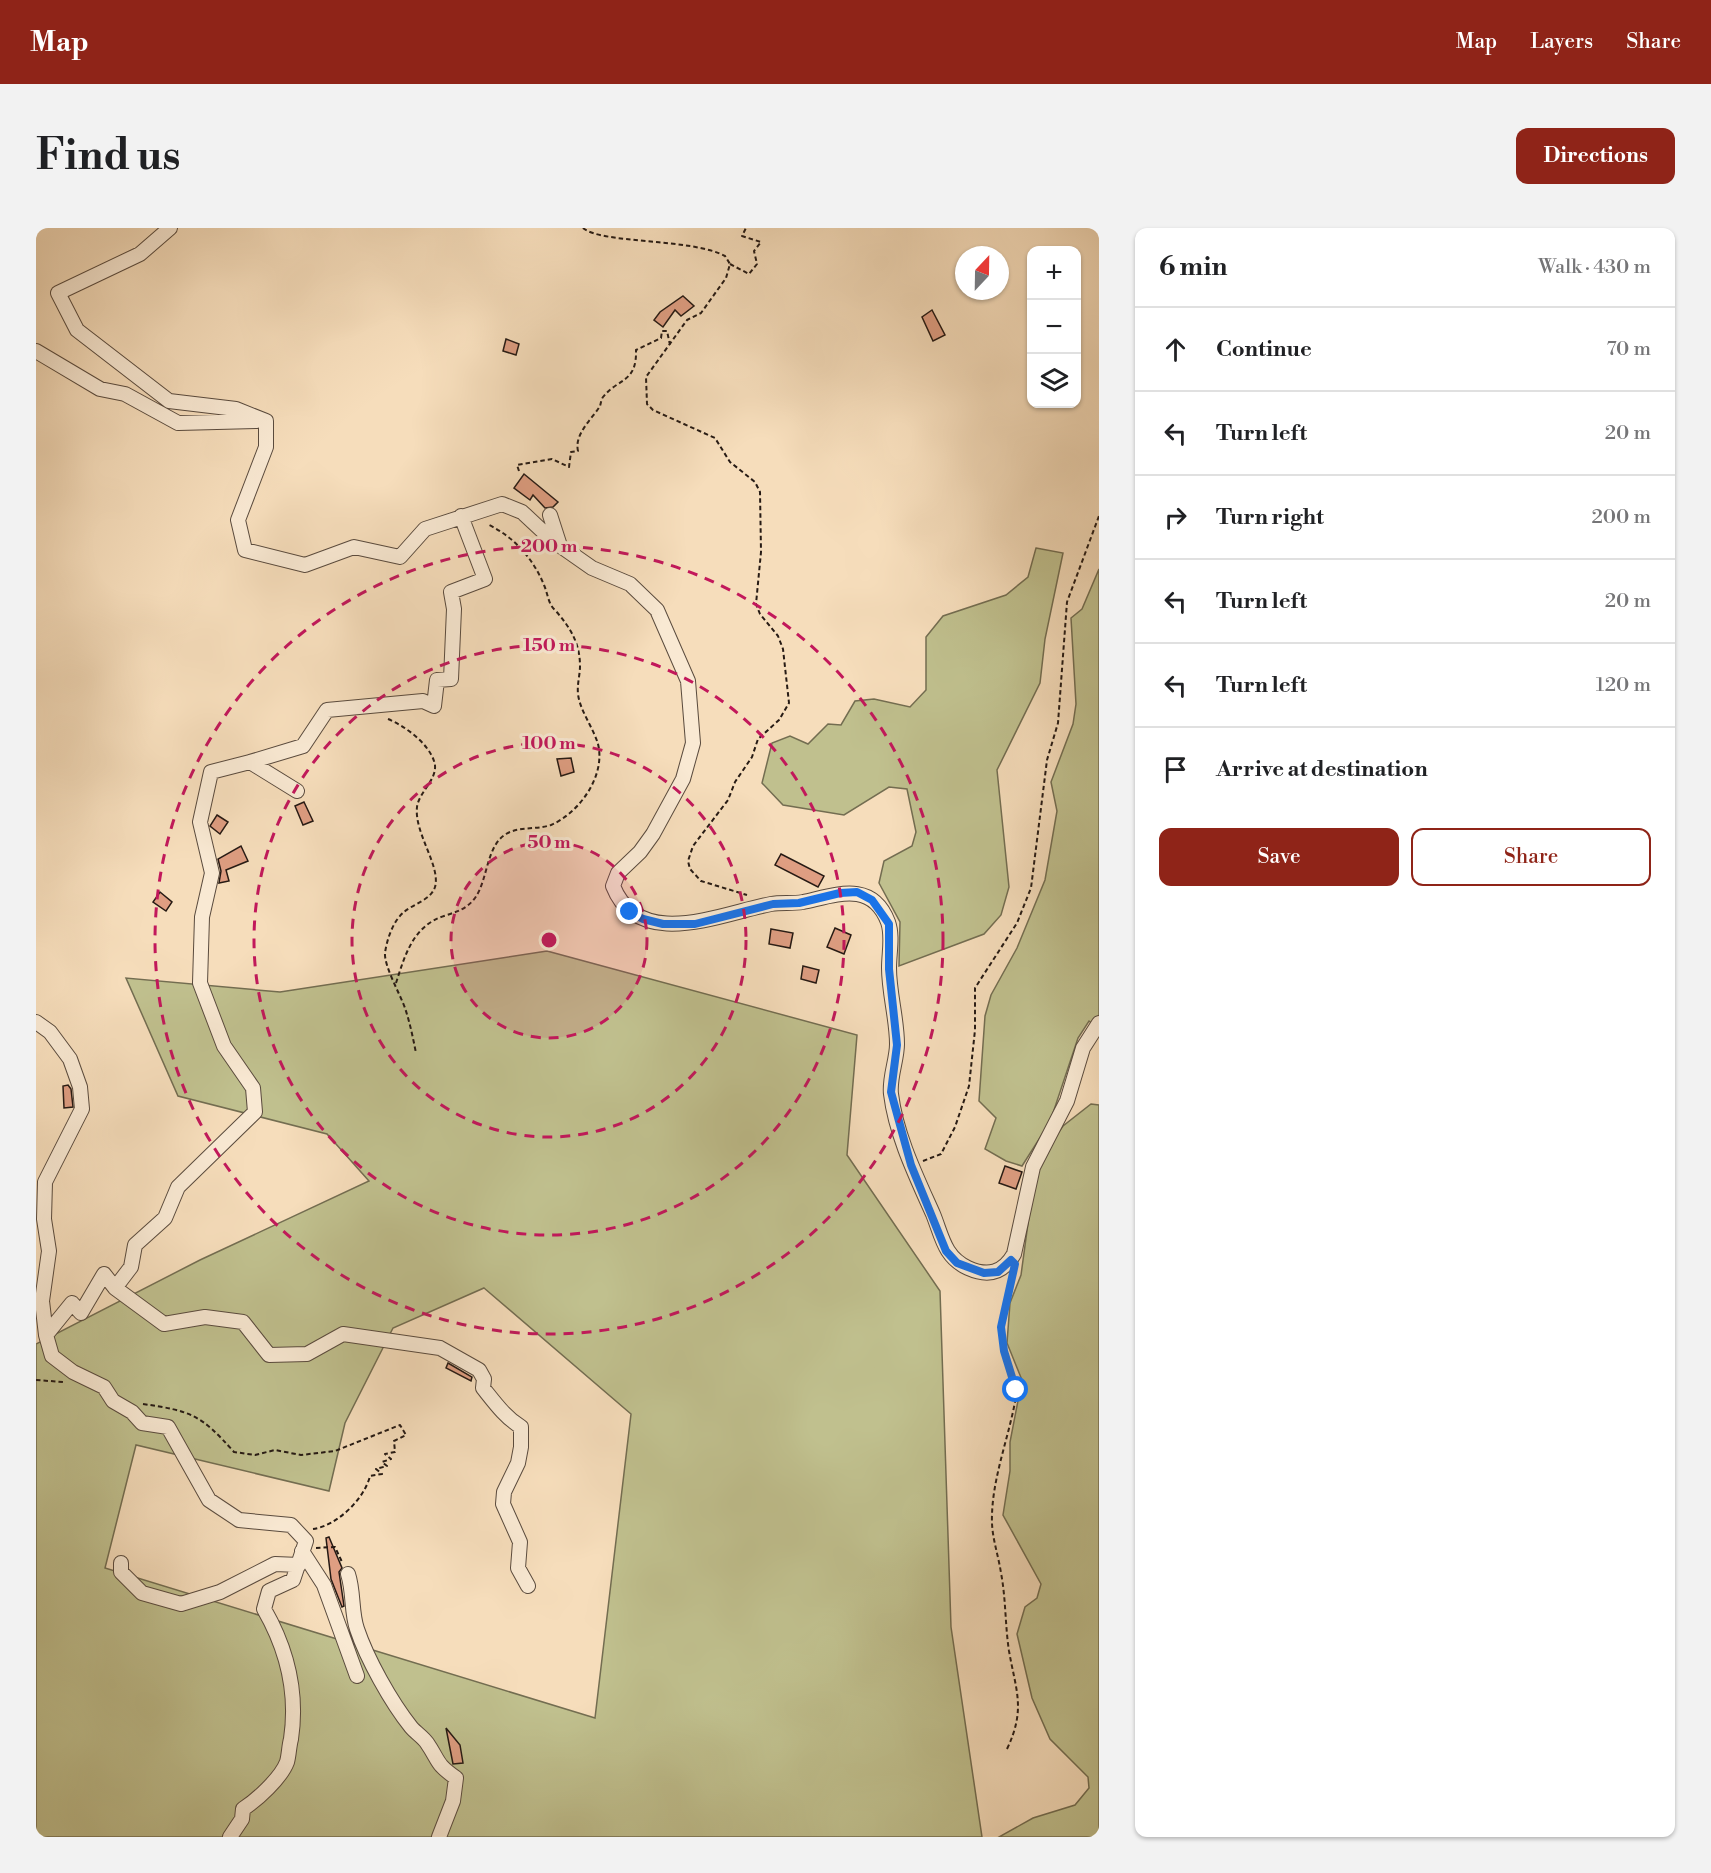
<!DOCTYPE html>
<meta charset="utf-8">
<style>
:root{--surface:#fff;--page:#f2f2f2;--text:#202124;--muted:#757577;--line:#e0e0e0;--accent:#8f2418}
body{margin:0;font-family:"Libre Bodoni",serif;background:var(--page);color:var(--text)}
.controls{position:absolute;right:18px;top:18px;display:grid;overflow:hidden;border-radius:12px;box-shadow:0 2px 4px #0004}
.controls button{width:54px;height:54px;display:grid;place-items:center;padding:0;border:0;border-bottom:2px solid var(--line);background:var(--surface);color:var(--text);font:30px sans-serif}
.compass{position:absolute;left:919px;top:18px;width:54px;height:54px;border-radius:50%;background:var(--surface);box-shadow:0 2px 4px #0004;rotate:22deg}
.stop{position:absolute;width:18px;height:18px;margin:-14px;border:4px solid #1a73e8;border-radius:50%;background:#fff}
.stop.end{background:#1a73e8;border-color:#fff;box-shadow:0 2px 6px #0008}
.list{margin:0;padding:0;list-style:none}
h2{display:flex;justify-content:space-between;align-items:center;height:78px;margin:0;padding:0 24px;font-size:26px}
h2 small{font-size:20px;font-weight:400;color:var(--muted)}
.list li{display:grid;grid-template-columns:39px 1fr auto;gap:18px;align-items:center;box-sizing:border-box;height:84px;padding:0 24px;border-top:2px solid var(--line)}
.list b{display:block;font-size:22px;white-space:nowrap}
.list em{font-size:20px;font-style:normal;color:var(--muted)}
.actions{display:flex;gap:12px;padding:18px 24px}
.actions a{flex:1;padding:14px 0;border:2px solid var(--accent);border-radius:12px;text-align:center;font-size:21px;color:var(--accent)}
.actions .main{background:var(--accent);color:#fff}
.icon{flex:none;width:33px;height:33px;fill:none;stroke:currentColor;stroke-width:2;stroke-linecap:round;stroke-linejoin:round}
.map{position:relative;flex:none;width:1063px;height:1609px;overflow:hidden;border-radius:12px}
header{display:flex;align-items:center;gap:36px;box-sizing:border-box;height:84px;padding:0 30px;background:var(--accent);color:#fff}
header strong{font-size:28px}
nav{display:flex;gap:33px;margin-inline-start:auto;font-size:21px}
.intro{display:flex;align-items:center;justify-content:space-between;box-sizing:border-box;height:144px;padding:0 36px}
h1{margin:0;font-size:42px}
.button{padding:15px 27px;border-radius:12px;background:var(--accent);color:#fff;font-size:21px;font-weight:700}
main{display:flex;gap:36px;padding:0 36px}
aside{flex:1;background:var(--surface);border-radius:12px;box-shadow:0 2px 4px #0004}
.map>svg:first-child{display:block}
</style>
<header>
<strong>Map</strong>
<nav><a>Map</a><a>Layers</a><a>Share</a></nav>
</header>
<div class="intro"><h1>Find us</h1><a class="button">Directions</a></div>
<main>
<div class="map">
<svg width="1063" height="1609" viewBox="0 0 1063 1609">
<rect width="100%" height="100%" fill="#f6ddbb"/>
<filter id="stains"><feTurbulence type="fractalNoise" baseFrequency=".00333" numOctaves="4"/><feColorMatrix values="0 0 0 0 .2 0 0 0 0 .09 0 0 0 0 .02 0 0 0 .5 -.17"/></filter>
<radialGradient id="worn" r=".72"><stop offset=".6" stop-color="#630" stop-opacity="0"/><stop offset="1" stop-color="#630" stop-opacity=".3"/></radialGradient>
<path fill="#c0c08e" stroke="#736d51" stroke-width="1.5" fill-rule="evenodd" d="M1000,320L1027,325L1009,411L1004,455L961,542L973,659L965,687L948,706L863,738L864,694L843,655L848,633L876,618L880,604L871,561L853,559L808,587L747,577L726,555L736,515L754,508L772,516L792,496L805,497L819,473L838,471L874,479L890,462V409L907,388L970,367L992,349Z
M1063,341V801L1053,793L1042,810L1014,894L986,938L970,933L949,921L960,890L943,873L949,788L955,767L981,720L1009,652L1021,583L1015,554L1037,496L1040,476L1035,390L1046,381Z
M511,723L821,807L811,927L904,1063L915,1399L946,1609H0V1116L164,1032L333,953L291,906L142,868L90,750L244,764ZM448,1060L595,1186L559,1490L69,1340L100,1217L293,1263L309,1195L357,1100Z
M1055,876L1063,877V1609H963L997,1590L1039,1577L1053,1560L1052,1549L1014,1511L996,1470L981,1406L989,1379L1001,1370L1005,1356L967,1287L974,1243V1214L986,1152L971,1115L974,1075L985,1047L996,966L1007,926L1027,898Z"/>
<path fill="#df9e82" stroke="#261a14" stroke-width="1.5" d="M647,68L658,78L645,88L639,82L627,99L618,92L624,84Z
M896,82L909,107L897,113L886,89Z
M470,111L483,116L480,127L467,123Z
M488,246L522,274L517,279L509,280L497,267L494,272L478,260Z
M535,530L538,544L525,548L521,531Z
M268,574L277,593L267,597L259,578Z
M181,587L192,594L184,606L174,598Z
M205,618L212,633L190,642L193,653L183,655L185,643L182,631Z
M745,626L788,648L782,659L739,637Z
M124,664L136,674L130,683L117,674Z
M799,700L815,707L808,726L791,719Z
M735,701L757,705L754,720L733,716Z
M767,738L783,742L780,755L765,751Z
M32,857L35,861L37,879L28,880L27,858Z
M969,938L986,944L980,961L963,955Z
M412,1135L436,1149L435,1153L410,1140Z
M293,1309L306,1340L303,1344L308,1378L306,1379L295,1351L290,1310Z
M410,1500L424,1517L427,1535L417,1536Z"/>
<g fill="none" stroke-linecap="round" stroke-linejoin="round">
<defs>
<path id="street" d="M134,0L104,26L22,65L41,102L133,173L200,181L230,193V219L202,292L209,322L269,337L318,319L364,329L389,301L466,276L486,284L516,312L556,340L594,356L621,382L652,453L657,515L647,551L617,606L604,624L582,645L577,658C603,724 686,685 735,676C745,674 756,676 767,674C800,667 836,652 852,694C857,708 853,725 853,740C853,765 861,791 861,816C861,832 853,850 855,866C860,907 880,948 897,986C906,1008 908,1029 932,1040C952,1049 967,1045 978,1026L997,939L1031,873L1047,820L1063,795
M0,123L64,161L89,166L142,195L221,193
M514,287L524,318
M214,534L267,518L291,482L387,473L398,478L401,452L415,451L418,381L415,364L449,351L425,288
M0,794L14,804L34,831L44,859L46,881L9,954L8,991L13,1023L6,1073L10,1107L16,1128L37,1144L68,1159L77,1173L96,1184L106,1195L132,1199L173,1272L203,1292L255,1297L270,1313L257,1352L233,1363L228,1381C251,1421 262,1464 255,1511C253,1518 253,1527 251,1534C245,1550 221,1572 207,1581L206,1591L194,1609
M79,1060L95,1039L99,1017L129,990L142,959L219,884L217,860L188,818L164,755L166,689L176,645L164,594L175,544L214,534L261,563
M10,1107L36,1075L45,1085L68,1046L79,1060L128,1096L169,1089L207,1094L233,1127L271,1126L307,1106L404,1120L443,1142L448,1151L447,1160C459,1175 469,1189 485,1199V1219L482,1235L468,1264L467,1276L484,1314L482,1340L492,1358
M266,1323L288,1357L321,1448
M85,1335V1344L106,1365L145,1376L184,1364L239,1336L263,1337
M312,1346C318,1364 315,1384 321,1401C331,1431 355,1474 375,1499C380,1505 387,1509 391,1515C404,1534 399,1535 420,1550L417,1573L403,1609"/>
</defs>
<use href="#street" stroke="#5a4b3e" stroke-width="16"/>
<path stroke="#261a14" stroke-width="2" stroke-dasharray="4.5 3" stroke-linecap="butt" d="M547,0C565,16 656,10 689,28L694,36L690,50L665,85L651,92L610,149L611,176L617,182L679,210L694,234L719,254L724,264L725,324L720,376L724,386L742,408L747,421L753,475L743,492L722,511L716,529L699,554L692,572L657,618L652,633L654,641L665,653L711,667
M694,36L713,46L721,36L718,23L725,14L706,8L710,0
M483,243L481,237L516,231L533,239L535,224L542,223C538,206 556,191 564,178C565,175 565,172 567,169C582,150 601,155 600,122L625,110L626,103H631L634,117
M352,491C369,498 392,515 398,533C404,550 383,563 381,579C378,605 405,638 399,659C395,672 377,676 368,684C357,693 351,711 349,725C348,738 364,766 369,780C374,795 377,810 380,825
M360,755C369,727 377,698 408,688C420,684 431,681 439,670C452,652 450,618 470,606C484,598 500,602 515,597C543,585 570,548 562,516C557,499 544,483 542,466C541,456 544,447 544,438C544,415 534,399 519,382C512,376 512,366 508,357C497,330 477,308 451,296
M887,933L905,926L919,899L933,858L939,802V760L981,695L995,660L1011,532L1022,495L1031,374L1063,288
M0,1152L27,1154
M107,1176C156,1183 165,1187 198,1224L219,1227L239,1222L265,1227L299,1223L364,1197L370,1207L358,1213L359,1224L349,1226L355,1231L346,1234L351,1238L340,1241L346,1246L334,1248C328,1272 300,1298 277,1301
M280,1320L299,1319L306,1334
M971,1521C990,1481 980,1463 973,1423C969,1397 970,1371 965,1345C962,1325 955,1308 956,1287C957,1249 972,1211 979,1174C980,1155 973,1142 969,1123C962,1097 969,1074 978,1049"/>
<use href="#street" stroke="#f9e9d3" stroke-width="14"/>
</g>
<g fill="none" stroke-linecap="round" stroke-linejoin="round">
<path stroke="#1a73e8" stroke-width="8" d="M594,684L607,691L627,696H659L737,676L763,675L804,665L821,664L836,672L853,696V741L861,817L855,864L875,937L910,1023L921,1035L948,1045L962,1044L975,1032L979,1036L965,1099L968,1123L980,1162"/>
</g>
<circle cx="513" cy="712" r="98" fill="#c2185b" fill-opacity=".12"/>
<g fill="none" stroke="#c2185b" stroke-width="3" stroke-dasharray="10 8">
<circle cx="513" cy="712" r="98"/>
<circle cx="513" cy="712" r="197"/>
<circle cx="513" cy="712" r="295"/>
<circle cx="513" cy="712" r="394"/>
</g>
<circle cx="513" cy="712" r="9" fill="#c2185b" stroke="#f9e9d3" stroke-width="3"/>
<g font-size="18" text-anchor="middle" font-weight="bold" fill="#c2185b" stroke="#f9e9d3" stroke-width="6" stroke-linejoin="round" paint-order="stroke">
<text x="513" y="324">200 m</text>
<text x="513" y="423">150 m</text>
<text x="513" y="521">100 m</text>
<text x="513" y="620">50 m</text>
</g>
<rect width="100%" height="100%" filter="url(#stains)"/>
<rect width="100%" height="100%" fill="url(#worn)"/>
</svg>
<div class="controls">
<button>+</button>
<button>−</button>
<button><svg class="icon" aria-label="layers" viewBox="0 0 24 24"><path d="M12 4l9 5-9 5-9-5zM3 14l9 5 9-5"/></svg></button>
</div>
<svg class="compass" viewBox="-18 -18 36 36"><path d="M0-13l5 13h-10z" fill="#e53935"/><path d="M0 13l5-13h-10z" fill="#757577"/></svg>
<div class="stop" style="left:980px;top:1162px"></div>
<div class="stop end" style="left:594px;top:684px"></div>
</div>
<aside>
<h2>6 min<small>Walk · 430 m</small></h2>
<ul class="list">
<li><svg class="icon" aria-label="ahead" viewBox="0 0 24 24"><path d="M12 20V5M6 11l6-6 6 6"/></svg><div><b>Continue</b></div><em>70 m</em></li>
<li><svg class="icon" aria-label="left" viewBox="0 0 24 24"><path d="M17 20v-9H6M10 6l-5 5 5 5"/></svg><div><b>Turn left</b></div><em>20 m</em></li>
<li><svg class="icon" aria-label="right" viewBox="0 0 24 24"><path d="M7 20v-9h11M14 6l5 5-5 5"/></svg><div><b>Turn right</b></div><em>200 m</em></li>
<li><svg class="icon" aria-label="left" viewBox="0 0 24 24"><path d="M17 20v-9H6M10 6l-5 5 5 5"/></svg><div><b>Turn left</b></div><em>20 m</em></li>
<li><svg class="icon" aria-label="left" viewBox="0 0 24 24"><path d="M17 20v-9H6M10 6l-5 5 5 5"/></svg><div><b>Turn left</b></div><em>120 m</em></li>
<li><svg class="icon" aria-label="arrive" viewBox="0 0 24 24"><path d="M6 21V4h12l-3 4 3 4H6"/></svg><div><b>Arrive at destination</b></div></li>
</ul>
<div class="actions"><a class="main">Save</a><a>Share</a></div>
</aside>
</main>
